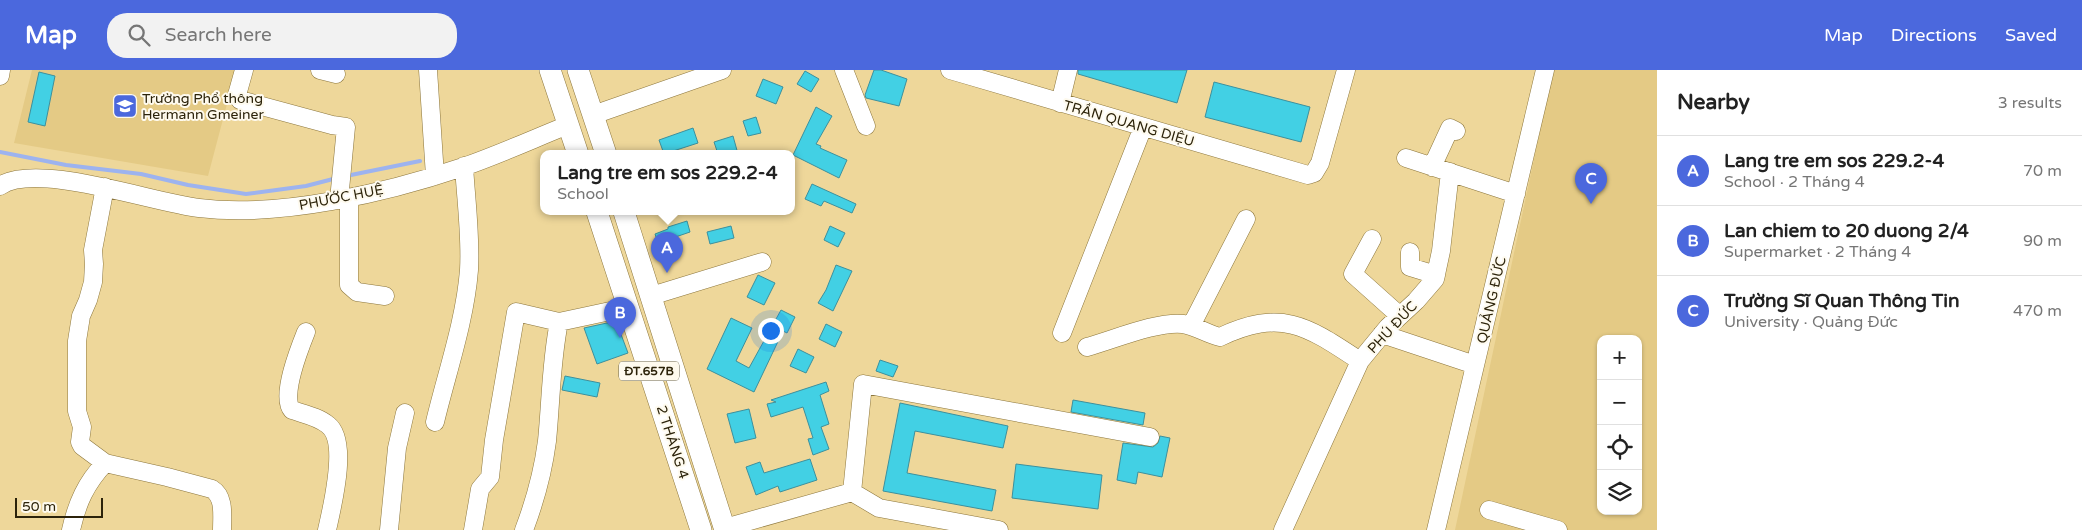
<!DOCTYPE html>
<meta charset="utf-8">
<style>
:root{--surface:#fff;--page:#f2f2f2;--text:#222;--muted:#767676;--line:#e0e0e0;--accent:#4b68dd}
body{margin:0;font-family:"Varela Round",sans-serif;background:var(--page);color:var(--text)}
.controls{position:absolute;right:15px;bottom:15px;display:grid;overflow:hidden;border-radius:10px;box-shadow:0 1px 4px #0004}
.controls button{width:45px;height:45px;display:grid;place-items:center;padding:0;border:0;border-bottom:1px solid var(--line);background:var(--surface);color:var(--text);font:25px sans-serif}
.scale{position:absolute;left:15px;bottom:12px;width:88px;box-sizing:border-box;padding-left:5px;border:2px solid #2c230a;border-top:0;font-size:14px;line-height:18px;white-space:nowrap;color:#2c230a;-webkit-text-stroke:4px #fefaee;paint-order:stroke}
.you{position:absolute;left:770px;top:260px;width:18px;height:18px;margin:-12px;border:4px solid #fff;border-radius:50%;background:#1a73e8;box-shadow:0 0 0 8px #1a73e833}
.badge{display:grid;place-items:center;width:32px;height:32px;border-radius:50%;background:var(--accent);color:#fff;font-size:16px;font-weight:700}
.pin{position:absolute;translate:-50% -41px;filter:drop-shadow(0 1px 2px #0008)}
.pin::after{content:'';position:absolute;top:26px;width:18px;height:15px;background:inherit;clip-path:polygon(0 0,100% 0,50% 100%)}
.popup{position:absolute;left:540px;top:80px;width:255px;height:65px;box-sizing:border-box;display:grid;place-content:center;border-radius:10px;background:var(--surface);filter:drop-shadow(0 1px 4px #0005);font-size:16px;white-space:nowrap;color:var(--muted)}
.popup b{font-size:19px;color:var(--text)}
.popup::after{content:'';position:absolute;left:50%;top:100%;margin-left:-10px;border:10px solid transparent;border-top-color:var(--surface)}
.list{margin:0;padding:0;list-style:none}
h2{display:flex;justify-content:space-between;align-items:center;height:65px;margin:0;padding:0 20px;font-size:21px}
h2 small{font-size:16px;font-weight:400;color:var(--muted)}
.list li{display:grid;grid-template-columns:32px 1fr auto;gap:15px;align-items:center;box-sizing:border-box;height:70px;padding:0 20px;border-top:1px solid var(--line)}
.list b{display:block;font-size:19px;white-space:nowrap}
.list p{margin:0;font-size:16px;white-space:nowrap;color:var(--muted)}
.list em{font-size:16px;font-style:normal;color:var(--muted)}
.icon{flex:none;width:28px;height:28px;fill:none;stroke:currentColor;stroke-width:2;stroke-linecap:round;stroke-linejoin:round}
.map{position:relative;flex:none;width:1657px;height:460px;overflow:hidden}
header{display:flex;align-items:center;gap:30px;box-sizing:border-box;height:70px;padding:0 25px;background:var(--accent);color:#fff}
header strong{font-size:24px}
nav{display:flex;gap:28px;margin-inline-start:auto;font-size:18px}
.search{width:350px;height:45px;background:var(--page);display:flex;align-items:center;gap:12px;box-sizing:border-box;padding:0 18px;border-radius:20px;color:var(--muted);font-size:19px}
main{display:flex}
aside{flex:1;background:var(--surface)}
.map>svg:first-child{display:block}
</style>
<header>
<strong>Map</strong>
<div class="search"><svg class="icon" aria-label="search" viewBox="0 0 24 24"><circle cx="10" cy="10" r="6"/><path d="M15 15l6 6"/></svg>Search here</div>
<nav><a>Map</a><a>Directions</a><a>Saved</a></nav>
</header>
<main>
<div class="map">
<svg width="1657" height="460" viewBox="0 0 1657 460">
<rect width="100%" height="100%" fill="#eed79a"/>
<path fill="#e4ca85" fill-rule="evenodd" d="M32,0H236L208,106L14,73Z
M1553,0H1657V460H1455ZM1601,269H1638V441H1601Z"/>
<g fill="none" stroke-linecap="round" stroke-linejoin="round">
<path stroke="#9db3ef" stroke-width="4" d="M0,82L66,95L141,104L188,115L246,124L306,116L337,108
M346,106L420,91"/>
</g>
<path fill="#42d0e4" stroke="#3d909d" d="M874,0H881L907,9L899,36L866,28L865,25Z
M1078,0H1187L1177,33L1078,4Z
M805,1L819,9L811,22L797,14Z
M39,2L55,6L45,56L28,52Z
M763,9L783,17L776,34L756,26Z
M1214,12L1310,37L1301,72L1205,47Z
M816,37L832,46L816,74L821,76L820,78L847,90L839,108L793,85Z
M756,47L761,63L748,66L743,51Z
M693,58L698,73L664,84L659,70Z
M733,66L738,84H718L714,72Z
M812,114L856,134L852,143L824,131L821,136L805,129Z
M687,151L690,162L658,173L655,164L668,159V157Z
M731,156L734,168L710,174L707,162Z
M830,156L845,163L838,177L824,170Z
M836,195L852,201L833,241L818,233L826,220Z
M758,205L775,213L764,235L747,227Z
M781,240L795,247L787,263L783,261L754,322L707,299L731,248L752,258L736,291L749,298Z
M616,251L628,283L597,294L584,258Z
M826,254L842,262L835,277L819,269Z
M798,279L814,287L806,303L790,296Z
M880,290L898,296L893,307L876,301Z
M565,306L600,313L597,327L562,320Z
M826,312L829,321L820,325L829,354L821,357L829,379L813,385L808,369L813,368L803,337L771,347L767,334L776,332L771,330Z
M1073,330L1145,343L1143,355L1071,342Z
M900,333L1008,356L1003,378L915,361L907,403L996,420L992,441L883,421Z
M749,339L756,368L735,373L727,344Z
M1160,366L1170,368L1162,407L1138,402L1136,414L1117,410L1123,373L1153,377L1158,373Z
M810,389L817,410L780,422L778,416L756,425L746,397L760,392L764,403Z
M1016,394L1102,405L1098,439L1012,428Z"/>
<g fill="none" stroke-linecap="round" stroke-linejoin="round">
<defs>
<path id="minor" d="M244,0L237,25L240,30L332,55L346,57L339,130
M320,0L336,4
M428,0L435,106
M844,0L866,56
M950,0L1308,105L1314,103L1320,93L1346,0
M0,6L1,0
M1060,33L1068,0
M593,45L722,0
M1406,88L1516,124
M1432,97L1450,58L1456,61
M0,116C36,91 154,133 199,138C280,148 386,123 463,97C498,85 533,69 568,55
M105,117L93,180L94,194L93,212L88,230L81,246L77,271V341L82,357L80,372L82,376L105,393L167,407L212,419C225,427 222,446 222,460
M349,128V215L357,222L385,226
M1372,169L1353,204L1400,246
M1410,182V197L1436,205
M651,226L762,192
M1191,256L1246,149
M306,262C300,277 280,327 292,340C304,344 319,347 328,355C349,371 332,437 327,460
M1062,263L1143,57
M1382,264L1475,295
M1087,277C1113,270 1157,251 1183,254C1196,256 1207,264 1220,267C1282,238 1307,256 1360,291
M435,352C447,302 465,251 469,200C471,166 466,130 464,96
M852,422L879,438L999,460
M1489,440L1558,460
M725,458L852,422L863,314L1150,367
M71,460C77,433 86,413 105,393
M389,460L397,378L405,343
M473,460L480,419L490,407L494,370L516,242L559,252L629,237
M524,460C535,431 543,402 547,371C551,331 551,291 559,252
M1283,460L1360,291L1388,257L1416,231L1435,209L1441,181L1450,102
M1436,460L1545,0"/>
<path id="major" d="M550,0L578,84
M578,0L606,84
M597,142L701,460
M624,142L725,460"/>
</defs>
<use href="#minor" stroke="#8c763c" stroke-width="19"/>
<use href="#major" stroke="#8c763c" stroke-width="22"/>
<use href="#minor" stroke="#fff" stroke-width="18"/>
<use href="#major" stroke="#fff" stroke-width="21"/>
</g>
<defs>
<symbol id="school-square" viewBox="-11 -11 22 22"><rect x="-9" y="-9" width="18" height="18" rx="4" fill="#4b68dd" stroke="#fefaee"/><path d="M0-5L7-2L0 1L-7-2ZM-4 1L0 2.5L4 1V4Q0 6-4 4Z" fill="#fff"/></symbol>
</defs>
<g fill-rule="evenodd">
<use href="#school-square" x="111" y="22" width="28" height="28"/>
</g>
<g text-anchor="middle" stroke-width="4" stroke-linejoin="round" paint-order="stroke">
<rect fill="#fefaee" stroke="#6b644e" stroke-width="1" x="619" y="291.5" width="60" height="19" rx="4"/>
<g font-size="12" font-weight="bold" fill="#2c230a">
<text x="649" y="305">ĐT.657B</text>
</g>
<g font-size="14" fill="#2c230a" stroke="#fefaee" text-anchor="start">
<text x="142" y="33">Trường Phổ thông<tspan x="142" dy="16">Hermann Gmeiner</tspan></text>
</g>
<g font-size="14" fill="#2c230a" stroke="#fefaee">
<text transform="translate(1129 53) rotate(16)" y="5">TRẦN QUANG DIỆU</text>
<text transform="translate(341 127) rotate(-11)" y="5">PHƯỚC HUỆ</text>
<text transform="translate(1491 230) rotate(-77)" y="5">QUẢNG ĐỨC</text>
<text transform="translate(1392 257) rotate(-47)" y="5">PHÚ ĐỨC</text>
<text transform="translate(673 372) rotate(72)" y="5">2 THÁNG 4</text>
</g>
</g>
</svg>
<div class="controls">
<button>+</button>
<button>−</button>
<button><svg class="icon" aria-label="locate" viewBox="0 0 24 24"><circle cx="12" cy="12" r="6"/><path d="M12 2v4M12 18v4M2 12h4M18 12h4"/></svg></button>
<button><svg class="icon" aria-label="layers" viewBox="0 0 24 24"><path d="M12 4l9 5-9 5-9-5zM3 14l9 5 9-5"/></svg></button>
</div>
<div class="scale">50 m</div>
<div class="you"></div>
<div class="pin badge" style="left:667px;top:203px">A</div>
<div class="popup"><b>Lang tre em sos 229.2-4</b>School</div>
<div class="pin badge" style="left:620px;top:268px">B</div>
<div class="pin badge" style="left:1591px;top:134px">C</div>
</div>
<aside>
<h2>Nearby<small>3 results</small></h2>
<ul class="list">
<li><span class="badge">A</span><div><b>Lang tre em sos 229.2-4</b><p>School · 2 Tháng 4</p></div><em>70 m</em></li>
<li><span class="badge">B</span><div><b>Lan chiem to 20 duong 2/4</b><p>Supermarket · 2 Tháng 4</p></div><em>90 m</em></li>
<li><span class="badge">C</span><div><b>Trường Sĩ Quan Thông Tin</b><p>University · Quảng Đức</p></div><em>470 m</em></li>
</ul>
</aside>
</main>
